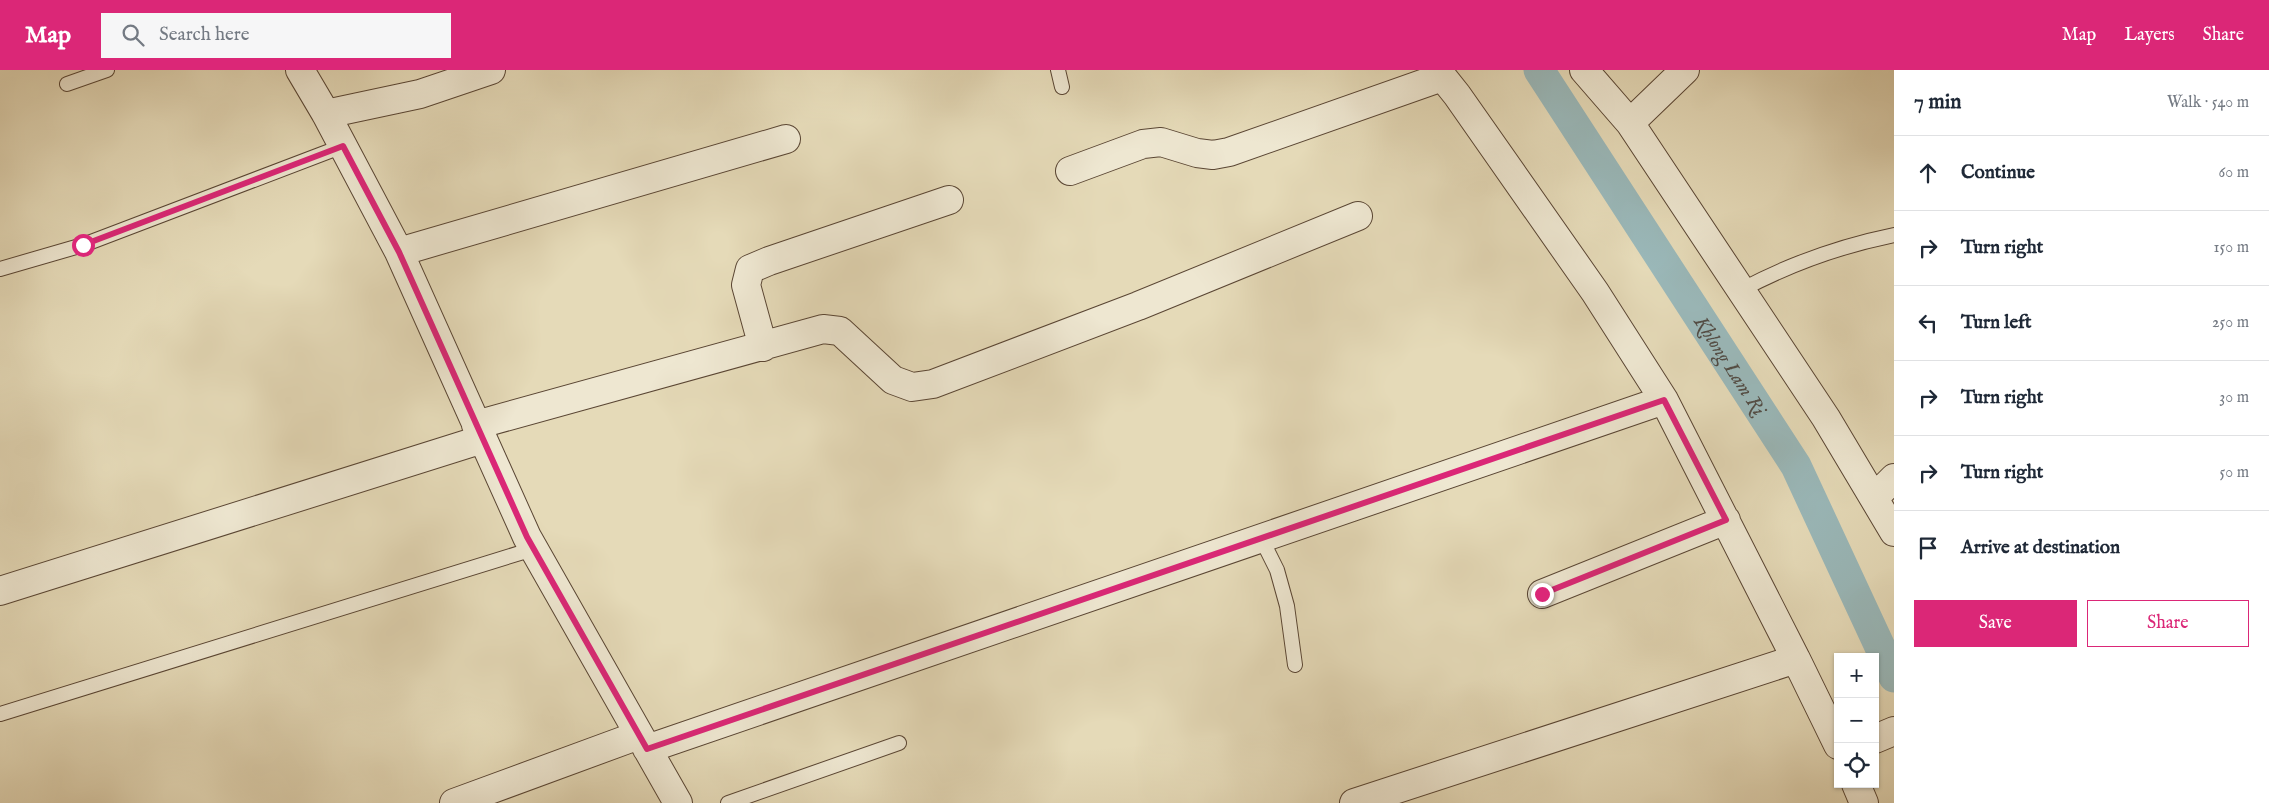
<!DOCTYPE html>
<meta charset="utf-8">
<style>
:root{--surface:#fff;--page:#f6f6f7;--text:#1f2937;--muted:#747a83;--line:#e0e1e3;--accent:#db2777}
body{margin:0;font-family:"IM FELL English",serif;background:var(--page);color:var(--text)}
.controls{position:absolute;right:15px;bottom:15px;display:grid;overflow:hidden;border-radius:0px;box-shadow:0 1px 4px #0004}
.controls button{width:45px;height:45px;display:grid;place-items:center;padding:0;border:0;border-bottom:1px solid var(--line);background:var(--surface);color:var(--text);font:25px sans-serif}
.stop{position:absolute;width:15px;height:15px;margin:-11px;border:4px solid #db2777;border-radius:50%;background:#fff}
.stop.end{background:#db2777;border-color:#fff;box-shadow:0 1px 5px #0008}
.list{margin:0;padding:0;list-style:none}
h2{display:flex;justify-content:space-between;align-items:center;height:65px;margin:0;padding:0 20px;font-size:21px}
h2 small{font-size:16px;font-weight:400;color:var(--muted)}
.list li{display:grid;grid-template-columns:32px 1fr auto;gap:15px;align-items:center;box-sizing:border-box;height:75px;padding:0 20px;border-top:1px solid var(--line)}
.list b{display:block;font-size:19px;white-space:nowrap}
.list em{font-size:16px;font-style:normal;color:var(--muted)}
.actions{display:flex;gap:10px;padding:15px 20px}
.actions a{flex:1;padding:11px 0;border:1px solid var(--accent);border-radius:0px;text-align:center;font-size:18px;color:var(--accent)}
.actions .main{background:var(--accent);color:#fff}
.icon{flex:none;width:28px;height:28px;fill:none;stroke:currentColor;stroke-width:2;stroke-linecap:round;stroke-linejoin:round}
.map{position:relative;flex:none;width:1894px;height:733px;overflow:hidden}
header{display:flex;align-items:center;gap:30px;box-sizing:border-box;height:70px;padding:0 25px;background:var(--accent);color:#fff}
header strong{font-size:24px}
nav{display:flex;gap:28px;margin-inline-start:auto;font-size:18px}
.search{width:350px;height:45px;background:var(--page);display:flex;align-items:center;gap:12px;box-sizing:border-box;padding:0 18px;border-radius:0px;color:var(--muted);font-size:19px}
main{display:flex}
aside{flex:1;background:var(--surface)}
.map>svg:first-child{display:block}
</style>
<header>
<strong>Map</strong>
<div class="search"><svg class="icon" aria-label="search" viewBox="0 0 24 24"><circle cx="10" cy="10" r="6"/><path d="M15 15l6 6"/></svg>Search here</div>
<nav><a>Map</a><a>Layers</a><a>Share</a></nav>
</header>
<main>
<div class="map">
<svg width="1894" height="733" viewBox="0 0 1894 733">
<rect width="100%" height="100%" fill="#e5dab8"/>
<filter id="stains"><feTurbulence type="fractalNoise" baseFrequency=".004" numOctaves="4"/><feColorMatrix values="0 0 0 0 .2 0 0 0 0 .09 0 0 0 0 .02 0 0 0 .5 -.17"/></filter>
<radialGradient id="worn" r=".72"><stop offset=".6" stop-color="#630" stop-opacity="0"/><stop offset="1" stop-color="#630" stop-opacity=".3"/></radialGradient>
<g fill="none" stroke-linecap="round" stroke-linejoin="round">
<path stroke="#9ab8b9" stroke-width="31" id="s1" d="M1539,0L1796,396L1894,607"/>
<defs>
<path id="service" d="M1058,0L1062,17
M67,14L107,0
M0,199L83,175L343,76
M1741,220C1790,194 1840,176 1894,165
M1261,468L1277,500L1287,536L1295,595
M0,644L533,479
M728,733L899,673"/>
<path id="minor" d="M300,0L326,44L399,182L527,467L678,733
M1437,0L1457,25L1595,222L1664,330L1796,589
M1584,0L1630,53L1826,348L1894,462
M326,44L420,24L491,0
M1630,53L1685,0
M1070,101L1143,74L1161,72L1197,83L1213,85L1229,82L1442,7
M399,182L786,69
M763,277L746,215L750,199L769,191L949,130
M476,355L823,259L840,261L893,310L912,317L933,314L1138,236L1358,146
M1874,428L1894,408
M0,521L483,369
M1542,524L1726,450
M1875,669L1894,661
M647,679L1664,330
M1856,714L1864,733
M454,733L639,665
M1354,733L1796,589L1838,675"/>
</defs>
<use href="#service" stroke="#5a4634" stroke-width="16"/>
<use href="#minor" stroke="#5a4634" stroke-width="30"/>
<use href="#service" stroke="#eee7d1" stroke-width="14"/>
<use href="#minor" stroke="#eee7d1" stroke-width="28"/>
</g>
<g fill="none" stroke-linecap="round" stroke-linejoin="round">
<path stroke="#db2777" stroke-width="6" d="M83,175L343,76L399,182L527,467L647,679L1664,330L1726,450L1542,524"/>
</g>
<g text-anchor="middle" stroke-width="4" stroke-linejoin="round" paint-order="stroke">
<g font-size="20" font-style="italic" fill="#524d46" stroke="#eee7d1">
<text dy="7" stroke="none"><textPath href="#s1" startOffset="352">Khlong Lam Ri</textPath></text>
</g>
</g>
<rect width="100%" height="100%" filter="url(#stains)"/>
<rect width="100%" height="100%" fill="url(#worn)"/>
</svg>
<div class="controls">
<button>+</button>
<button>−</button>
<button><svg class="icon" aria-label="locate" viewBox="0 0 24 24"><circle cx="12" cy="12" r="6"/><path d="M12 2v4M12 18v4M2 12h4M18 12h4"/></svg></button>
</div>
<div class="stop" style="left:83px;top:175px"></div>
<div class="stop end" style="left:1542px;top:524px"></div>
</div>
<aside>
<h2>7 min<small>Walk · 540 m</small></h2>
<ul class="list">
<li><svg class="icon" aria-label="ahead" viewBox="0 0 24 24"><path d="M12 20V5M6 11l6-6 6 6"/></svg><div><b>Continue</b></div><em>60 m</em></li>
<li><svg class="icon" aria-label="right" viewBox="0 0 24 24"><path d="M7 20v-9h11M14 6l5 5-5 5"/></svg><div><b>Turn right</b></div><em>150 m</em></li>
<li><svg class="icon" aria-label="left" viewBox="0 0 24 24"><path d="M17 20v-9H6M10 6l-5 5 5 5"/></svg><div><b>Turn left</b></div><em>250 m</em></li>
<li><svg class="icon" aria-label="right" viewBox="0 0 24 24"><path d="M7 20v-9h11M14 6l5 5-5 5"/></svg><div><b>Turn right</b></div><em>30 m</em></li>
<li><svg class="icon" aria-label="right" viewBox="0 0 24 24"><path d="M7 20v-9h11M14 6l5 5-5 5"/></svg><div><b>Turn right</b></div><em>50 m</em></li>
<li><svg class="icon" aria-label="arrive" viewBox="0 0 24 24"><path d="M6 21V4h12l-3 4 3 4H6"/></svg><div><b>Arrive at destination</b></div></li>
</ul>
<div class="actions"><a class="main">Save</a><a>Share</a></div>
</aside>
</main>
